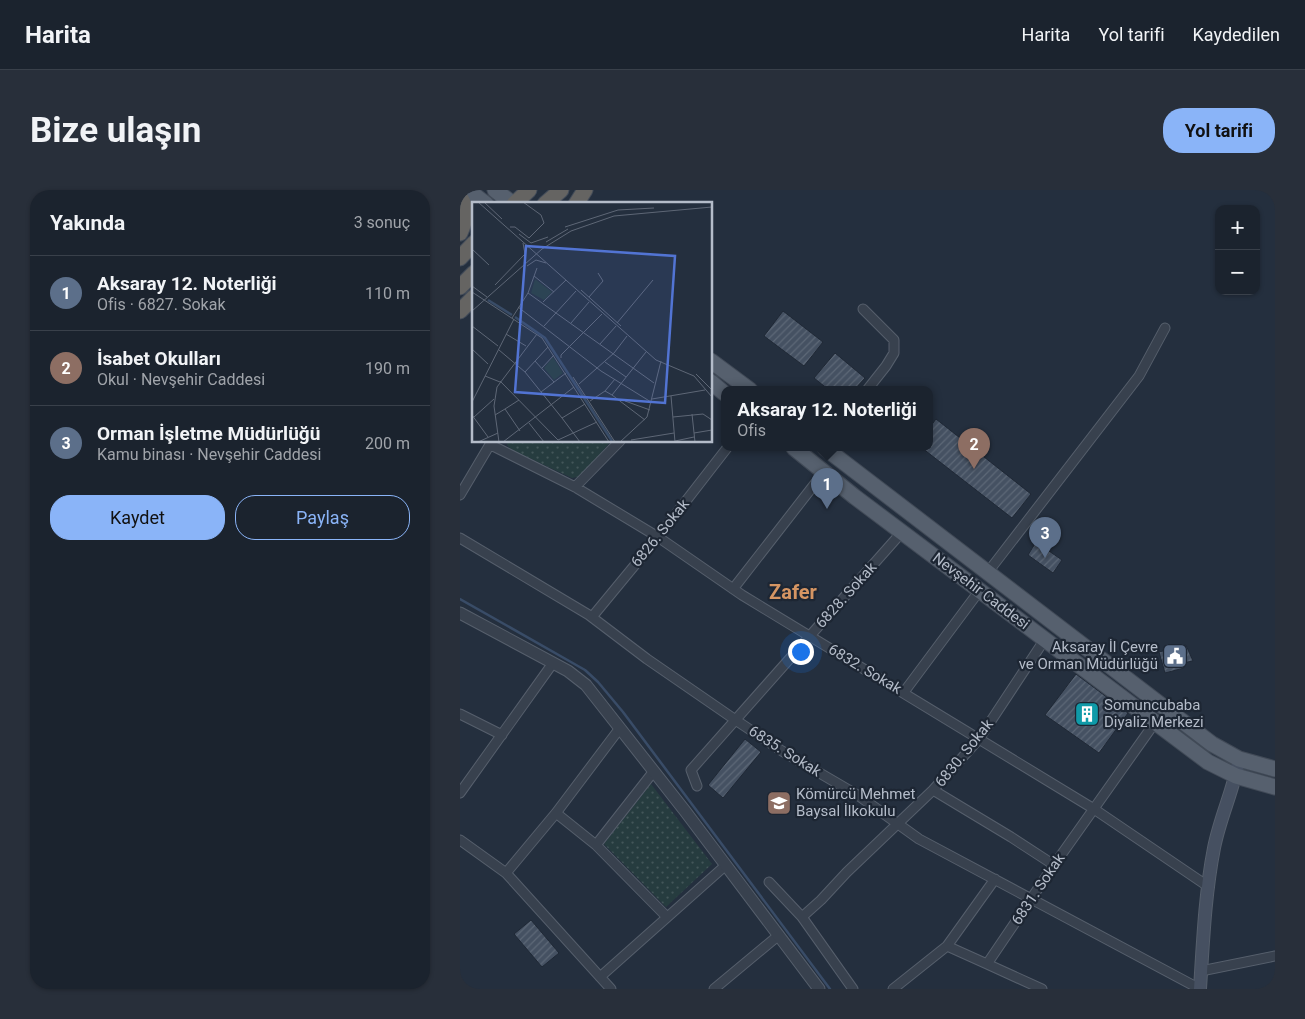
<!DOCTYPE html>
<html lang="tr">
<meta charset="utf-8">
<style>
:root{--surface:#1b232e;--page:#282f3a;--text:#f1f3f6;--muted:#a0a4aa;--line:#39404a;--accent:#8ab4f8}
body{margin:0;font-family:Roboto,sans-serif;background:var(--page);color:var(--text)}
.controls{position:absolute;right:15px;top:15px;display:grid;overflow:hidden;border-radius:10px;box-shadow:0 1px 4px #0004}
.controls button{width:45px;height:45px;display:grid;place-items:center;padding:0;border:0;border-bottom:1px solid var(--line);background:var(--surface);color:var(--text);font:25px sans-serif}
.you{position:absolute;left:340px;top:461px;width:18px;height:18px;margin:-12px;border:4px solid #fff;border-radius:50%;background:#1a73e8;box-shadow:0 0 0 8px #1a73e833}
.badge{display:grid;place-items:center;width:32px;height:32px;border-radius:50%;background:var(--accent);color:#fff;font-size:16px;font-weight:700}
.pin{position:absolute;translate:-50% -41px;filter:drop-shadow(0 1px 2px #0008)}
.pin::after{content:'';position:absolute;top:26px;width:18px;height:15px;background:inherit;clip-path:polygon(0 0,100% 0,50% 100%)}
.popup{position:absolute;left:261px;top:196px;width:212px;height:65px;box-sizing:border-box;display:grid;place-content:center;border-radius:10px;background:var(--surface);filter:drop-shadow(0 1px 4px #0005);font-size:16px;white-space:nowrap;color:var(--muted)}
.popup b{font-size:19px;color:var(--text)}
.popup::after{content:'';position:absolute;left:50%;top:100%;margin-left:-10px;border:10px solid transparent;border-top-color:var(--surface)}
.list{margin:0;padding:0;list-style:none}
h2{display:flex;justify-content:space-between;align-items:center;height:65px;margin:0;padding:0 20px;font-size:21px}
h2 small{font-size:16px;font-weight:400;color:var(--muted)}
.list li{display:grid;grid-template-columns:32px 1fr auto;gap:15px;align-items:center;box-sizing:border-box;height:75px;padding:0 20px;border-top:1px solid var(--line)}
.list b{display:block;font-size:19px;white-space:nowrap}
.list p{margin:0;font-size:16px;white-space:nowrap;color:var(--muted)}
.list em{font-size:16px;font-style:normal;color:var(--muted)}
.actions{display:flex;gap:10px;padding:15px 20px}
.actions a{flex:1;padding:11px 0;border:1px solid var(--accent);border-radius:20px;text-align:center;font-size:18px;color:var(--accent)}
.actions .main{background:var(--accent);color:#111}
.map{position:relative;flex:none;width:815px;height:799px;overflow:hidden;border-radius:20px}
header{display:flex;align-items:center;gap:30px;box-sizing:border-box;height:70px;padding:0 25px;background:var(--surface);border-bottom:1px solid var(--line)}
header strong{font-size:24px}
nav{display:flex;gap:28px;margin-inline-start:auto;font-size:18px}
.intro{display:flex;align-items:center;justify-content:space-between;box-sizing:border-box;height:120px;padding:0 30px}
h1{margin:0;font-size:35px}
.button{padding:12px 22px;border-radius:20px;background:var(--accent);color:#111;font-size:18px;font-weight:700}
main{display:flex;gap:30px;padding:0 30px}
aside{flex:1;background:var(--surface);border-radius:20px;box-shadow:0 1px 4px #0004}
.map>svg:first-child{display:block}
</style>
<header>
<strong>Harita</strong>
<nav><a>Harita</a><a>Yol tarifi</a><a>Kaydedilen</a></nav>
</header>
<div class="intro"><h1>Bize ulaşın</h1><a class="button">Yol tarifi</a></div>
<main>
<aside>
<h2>Yakında<small>3 sonuç</small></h2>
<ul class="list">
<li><span class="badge" style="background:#5c6f8a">1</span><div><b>Aksaray 12. Noterliği</b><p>Ofis · 6827. Sokak</p></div><em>110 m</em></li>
<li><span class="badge" style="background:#8d6e63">2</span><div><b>İsabet Okulları</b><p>Okul · Nevşehir Caddesi</p></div><em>190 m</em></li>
<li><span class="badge" style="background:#5c6f8a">3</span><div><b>Orman İşletme Müdürlüğü</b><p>Kamu binası · Nevşehir Caddesi</p></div><em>200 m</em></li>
</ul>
<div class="actions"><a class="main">Kaydet</a><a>Paylaş</a></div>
</aside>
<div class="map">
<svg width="815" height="799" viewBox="0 0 815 799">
<defs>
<pattern id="park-dots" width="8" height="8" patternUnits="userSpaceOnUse" patternTransform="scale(1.25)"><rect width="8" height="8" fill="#263c3f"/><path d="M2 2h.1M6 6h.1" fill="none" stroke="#435659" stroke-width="1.8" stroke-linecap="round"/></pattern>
<pattern id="building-hatch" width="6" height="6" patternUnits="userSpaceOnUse" patternTransform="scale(1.25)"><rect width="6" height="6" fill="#455162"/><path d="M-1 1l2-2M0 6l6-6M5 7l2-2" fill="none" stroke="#5d6877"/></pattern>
</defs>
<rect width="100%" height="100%" fill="#242f3e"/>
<path fill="url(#park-dots)" d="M48,251H151L121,286L112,288L52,260L47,255Z
M191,594L252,674L206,717L144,654Z"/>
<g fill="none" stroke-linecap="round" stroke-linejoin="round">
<path stroke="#394c67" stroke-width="2.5" d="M0,409L125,480L138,492L163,522L370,799"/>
</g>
<path fill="url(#building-hatch)" stroke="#1f2835" d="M323,121L363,152L344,176L304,146Z
M375,163L405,188L394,200H369L354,188Z
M476,229L571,304L552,328L462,258H470V237Z
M576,352L602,370L593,383L568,365Z
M726,455L733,471L722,473L724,478L705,483L699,462Z
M616,484L668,523L639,563L585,525Z
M285,549L301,562L263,608L248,595Z
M71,730L99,763L82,777L54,744Z"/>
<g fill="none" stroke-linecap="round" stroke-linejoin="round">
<defs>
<path id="minor" d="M403,119L434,150V163L426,176L407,200
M31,255L115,297L198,347L282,405L634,619L749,697
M115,297L160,251
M0,305L32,251
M0,348L129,425L187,469L277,531L322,561L399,606L459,649L740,799
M528,382L679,186L705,138
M273,399L364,282
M132,427L198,347L267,258
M444,502L520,400
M0,524L42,545
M237,596L231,580L442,342
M473,600L551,647L594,675
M0,603L93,473
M96,623L136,655L207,727
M0,650L46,683L151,799
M136,655L194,581
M46,683L96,623L160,538
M309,692L342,727L393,799
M342,727L361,710L387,682L473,600L519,549L585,449
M487,756L535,689
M527,774L582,799
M741,781L815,766
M140,787L266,675
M254,799L319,745
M433,799L487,756L527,774L594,675L696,531"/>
<path id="tertiary" d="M0,423L108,481L126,495L225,621L359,799"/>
<path id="secondary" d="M740,799C743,752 745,704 754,658C760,627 774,599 779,569"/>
<path id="primary" d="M35,0L53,14
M9,1L26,14
M251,171L290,200
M251,192L264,203
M334,258L395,307L748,572L776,586L815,597
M365,258L752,554L779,569L815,579"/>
<path id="trunk" d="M0,7C8,19 6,30 0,43
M54,14L69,0
M85,14L101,0
M116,14L125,0
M0,68L14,53
M0,97L14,83
M0,121L14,107"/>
</defs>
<use href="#minor" stroke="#565f6c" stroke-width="11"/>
<use href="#tertiary" stroke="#565f6c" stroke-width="13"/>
<use href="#secondary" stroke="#565f6c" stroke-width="14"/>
<use href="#primary" stroke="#414a57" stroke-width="17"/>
<use href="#trunk" stroke="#434c59" stroke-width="17"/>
<use href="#minor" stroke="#38414e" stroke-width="9"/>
<use href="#tertiary" stroke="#38414e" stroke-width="11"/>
<use href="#secondary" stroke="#465061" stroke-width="12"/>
<use href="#primary" stroke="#56606e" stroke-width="15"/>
<use href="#trunk" stroke="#656462" stroke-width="15"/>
</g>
<defs>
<symbol id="civic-square" viewBox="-11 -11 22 22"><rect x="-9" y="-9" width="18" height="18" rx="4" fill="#5c6f8a" stroke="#1d2633"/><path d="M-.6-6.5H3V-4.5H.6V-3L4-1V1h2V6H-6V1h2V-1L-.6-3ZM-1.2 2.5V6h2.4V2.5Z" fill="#fff"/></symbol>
<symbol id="building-square" viewBox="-11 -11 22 22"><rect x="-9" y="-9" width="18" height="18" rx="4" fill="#0f9aa8" stroke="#1d2633"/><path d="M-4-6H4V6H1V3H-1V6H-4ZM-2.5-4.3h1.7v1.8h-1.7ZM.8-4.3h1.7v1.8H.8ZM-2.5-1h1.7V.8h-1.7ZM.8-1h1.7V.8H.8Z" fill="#fff"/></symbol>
<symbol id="school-square" viewBox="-11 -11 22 22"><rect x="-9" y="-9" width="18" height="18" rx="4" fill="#8d6e63" stroke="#1d2633"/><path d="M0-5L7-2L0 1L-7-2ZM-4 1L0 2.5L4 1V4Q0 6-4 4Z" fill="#fff"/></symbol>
</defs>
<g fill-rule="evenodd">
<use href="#civic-square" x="701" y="452" width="28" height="28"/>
<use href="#building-square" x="613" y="510" width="28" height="28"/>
<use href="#school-square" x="305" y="599" width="28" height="28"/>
</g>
<g text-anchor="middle" stroke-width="4.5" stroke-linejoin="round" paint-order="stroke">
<g font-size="15" fill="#b4bcc9" stroke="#1d2633">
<text transform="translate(200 343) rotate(-51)" y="5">6826. Sokak</text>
<text transform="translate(521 401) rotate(37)" y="5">Nevşehir Caddesi</text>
<text transform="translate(386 405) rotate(-48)" y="5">6828. Sokak</text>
<text transform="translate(405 479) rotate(31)" y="5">6832. Sokak</text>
<text transform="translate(325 561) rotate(32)" y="5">6835. Sokak</text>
<text transform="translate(504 563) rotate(-51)" y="5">6830. Sokak</text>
<text transform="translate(578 699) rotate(-56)" y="5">6831. Sokak</text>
</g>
<g font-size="15" fill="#b4bcc9" stroke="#1d2633" text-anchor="start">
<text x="698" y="462" text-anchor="end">Aksaray İl Çevre<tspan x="698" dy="17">ve Orman Müdürlüğü</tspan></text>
<text x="644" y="520">Somuncubaba<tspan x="644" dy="17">Diyaliz Merkezi</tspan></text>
<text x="336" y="609">Kömürcü Mehmet<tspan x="336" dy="17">Baysal İlkokulu</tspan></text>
</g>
<g font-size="20" font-weight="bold" fill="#d59563" stroke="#1d2633">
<text x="333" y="409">Zafer</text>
</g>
</g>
<g transform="translate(12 12)">
<rect width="240" height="240" fill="#242f3e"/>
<path d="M63,77L80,90L72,98L59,91ZM81,155L91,171L82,178L72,166Z" fill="#263c3f"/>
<path fill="none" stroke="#394c67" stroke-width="2.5" d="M16,98L40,113M43,115L73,136L140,239"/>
<path fill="none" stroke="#5e6776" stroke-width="1" d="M6,0L184,158L222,174L240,195M12,0L30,17M38,25H43L57,36L72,21L69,13L51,0M93,25L146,8L182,6M47,32L59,41L76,35M74,40L96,27M0,47L17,63M55,64L64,58L74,61M62,74L82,90M23,83L53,52L51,41M0,84L15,95M109,88L149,124M0,90L70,136L137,240M56,91L182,181M117,95L131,79L126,71M71,100L94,78M46,105L129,169L179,200M0,109L70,47L99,29L142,14L240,5M40,116L56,91L65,66M99,121L117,100M145,121L181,78M0,124L26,144M72,124L104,89M34,132L54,144M128,142L144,124M0,147L16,162M27,148L53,170L90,216M89,156V153L130,112M63,159L82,180M133,160L154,175M70,166L82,153M53,170L76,145M224,172L240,188M13,174L28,180M101,175L143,240M28,179L86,238L125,220M107,182L142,151L155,134M133,189L143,177M69,190L94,171M140,193L173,218M199,194L203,240M180,197L233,188M118,199L133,189L140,193L174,150M153,199L178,208M0,200L42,117M33,207L47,198M220,212L223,240M0,213L16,235M23,213L33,207L48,229M2,215L22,197M201,215L231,212L240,218M57,221L72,240M222,231L240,228M159,238L202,231M203,239L222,235M6,240L26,231M27,240L22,204L25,185L65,132M31,240L102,185M108,240L90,216L113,202M148,240L175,215L189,159"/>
<path fill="#5274d3" fill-opacity="0.15" stroke="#5274d3" stroke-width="2.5" d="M54,44L203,54L193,201L43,190Z"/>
<rect width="240" height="240" fill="none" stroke="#b4bcc9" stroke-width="2.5"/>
</g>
</svg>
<div class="controls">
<button>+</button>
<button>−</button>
</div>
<div class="you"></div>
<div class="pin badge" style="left:367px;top:319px;background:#5c6f8a">1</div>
<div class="popup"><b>Aksaray 12. Noterliği</b>Ofis</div>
<div class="pin badge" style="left:514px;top:279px;background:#8d6e63">2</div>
<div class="pin badge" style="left:585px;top:368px;background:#5c6f8a">3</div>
</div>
</main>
